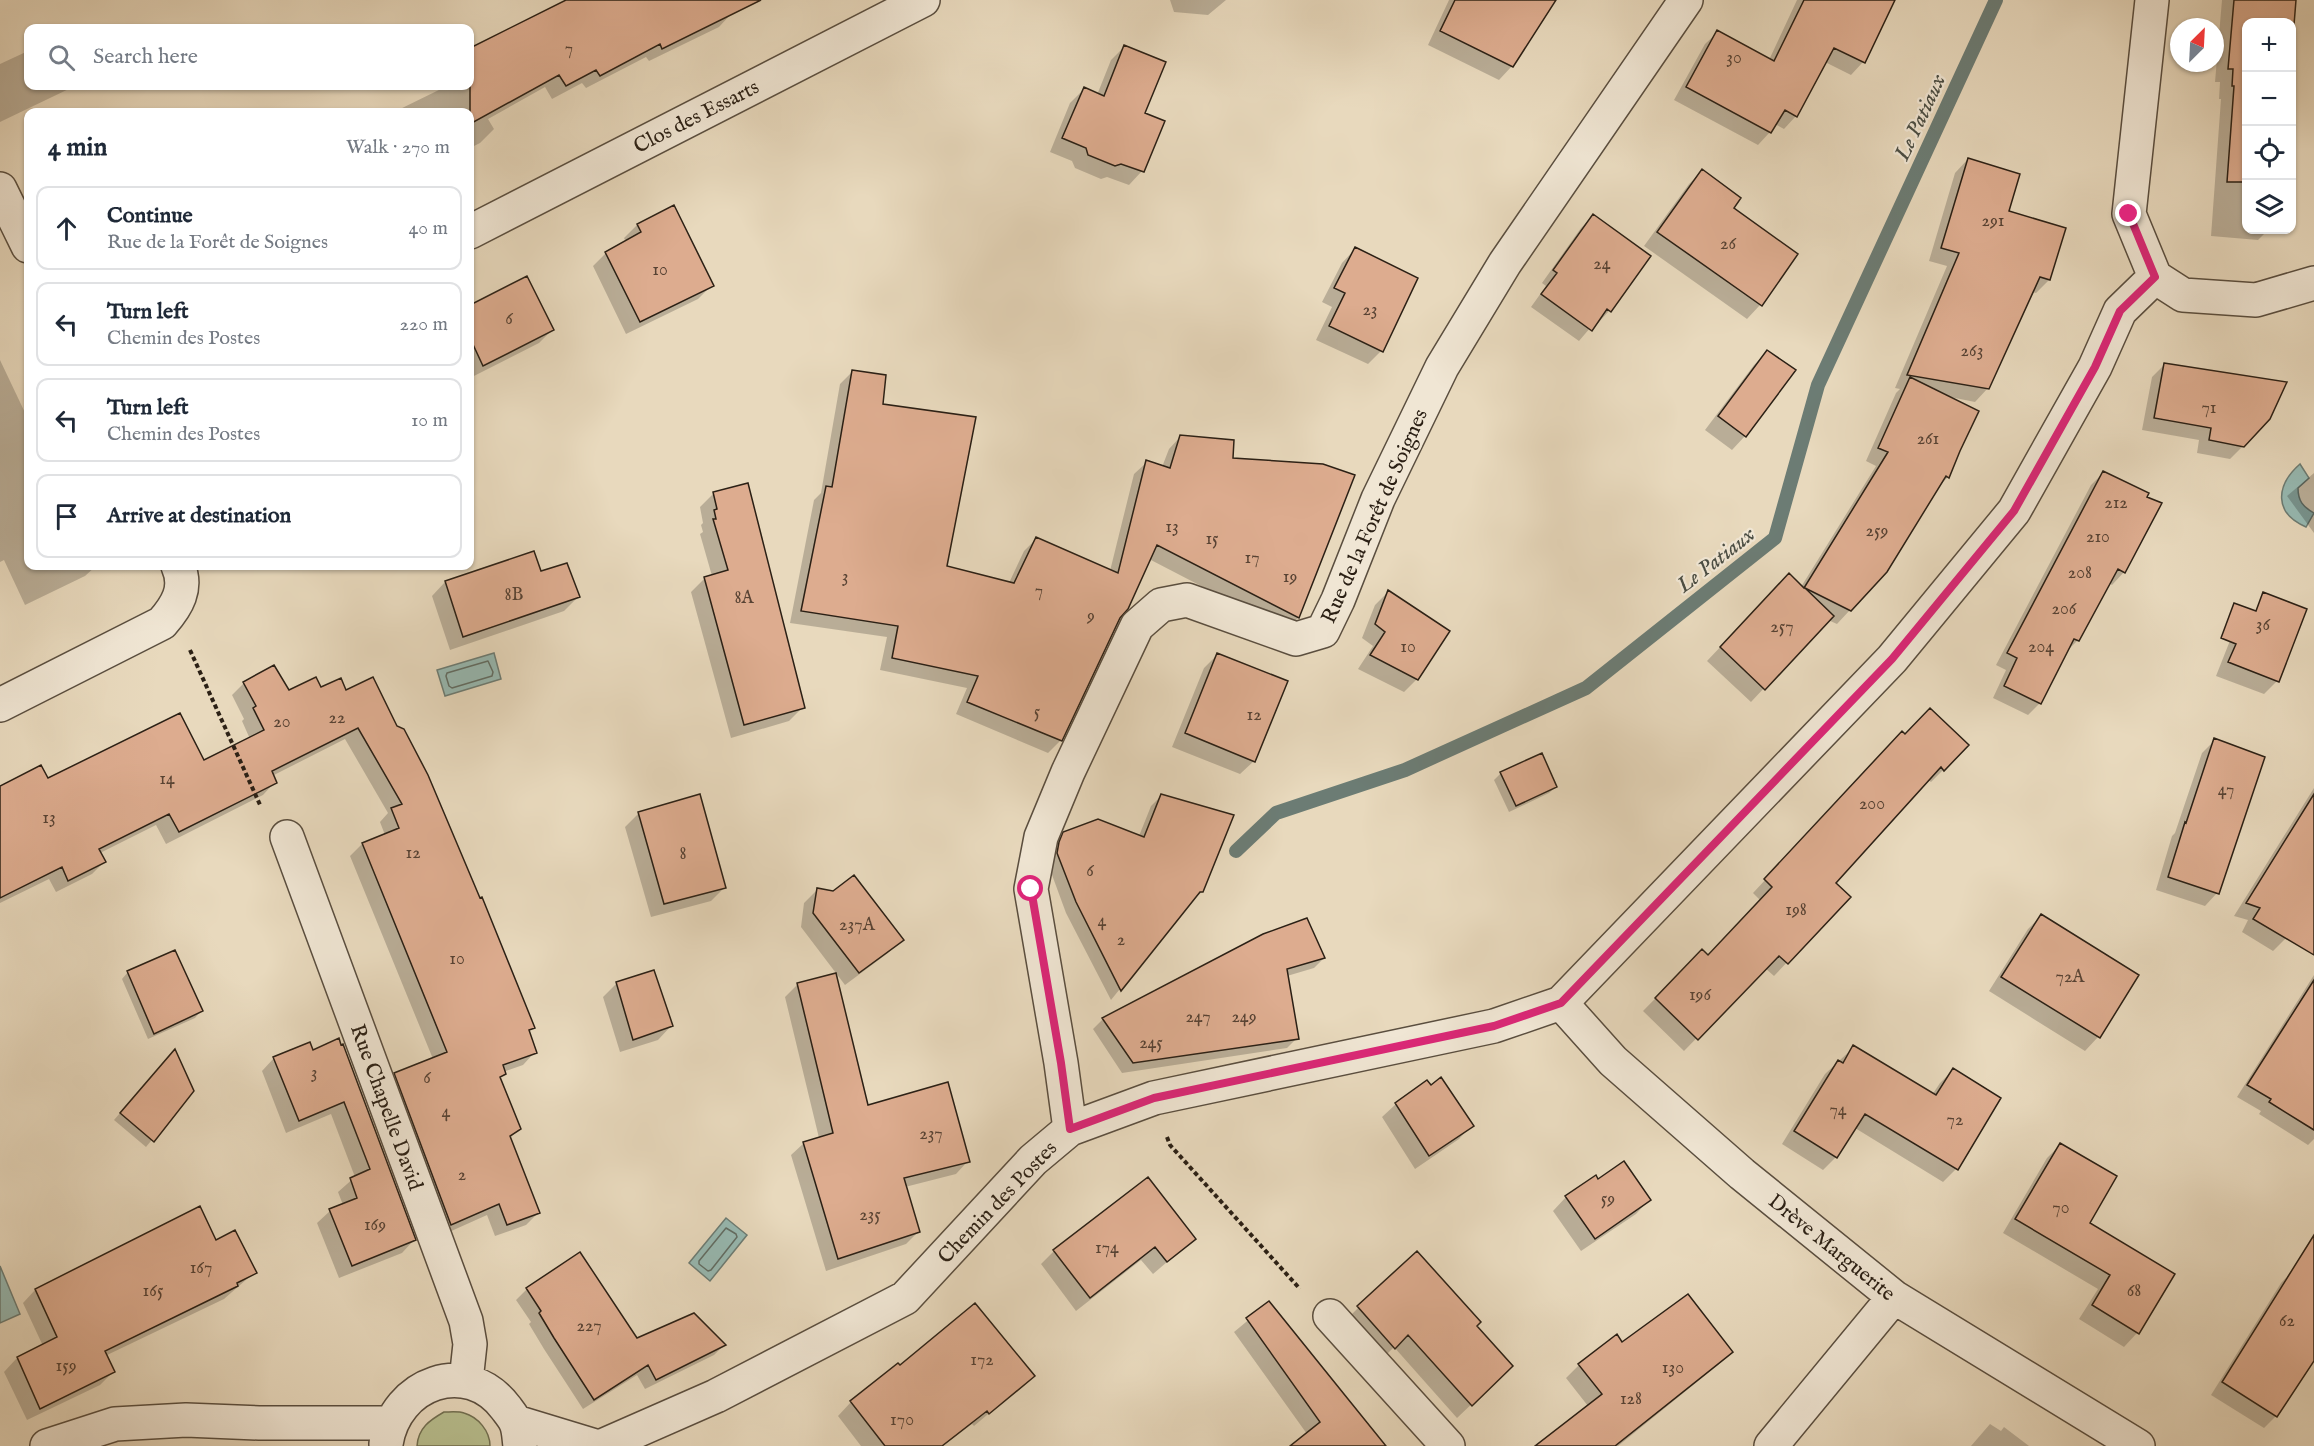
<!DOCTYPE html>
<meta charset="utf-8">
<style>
:root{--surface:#fff;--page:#f2f2f3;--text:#1f2937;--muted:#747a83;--line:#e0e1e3}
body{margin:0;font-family:"IM FELL English",serif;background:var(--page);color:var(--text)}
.controls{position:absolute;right:18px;top:18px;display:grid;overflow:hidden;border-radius:12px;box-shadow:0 2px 4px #0004}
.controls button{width:54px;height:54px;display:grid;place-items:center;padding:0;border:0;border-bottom:2px solid var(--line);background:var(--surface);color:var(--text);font:30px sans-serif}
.compass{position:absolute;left:2170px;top:18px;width:54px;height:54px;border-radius:50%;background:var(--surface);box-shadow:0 2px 4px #0004;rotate:24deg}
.stop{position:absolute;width:18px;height:18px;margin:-14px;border:4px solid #db2777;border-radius:50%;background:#fff}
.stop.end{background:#db2777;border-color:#fff;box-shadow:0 2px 6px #0008}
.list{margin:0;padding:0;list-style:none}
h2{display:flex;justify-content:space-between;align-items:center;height:78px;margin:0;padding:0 24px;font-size:26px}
h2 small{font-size:20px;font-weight:400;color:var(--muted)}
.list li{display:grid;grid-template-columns:39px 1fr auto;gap:18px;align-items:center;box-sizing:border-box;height:84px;margin:0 12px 12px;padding:0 12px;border:2px solid var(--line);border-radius:12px}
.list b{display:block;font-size:22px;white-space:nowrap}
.list p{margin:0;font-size:20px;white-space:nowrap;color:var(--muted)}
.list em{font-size:20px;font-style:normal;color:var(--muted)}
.icon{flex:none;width:33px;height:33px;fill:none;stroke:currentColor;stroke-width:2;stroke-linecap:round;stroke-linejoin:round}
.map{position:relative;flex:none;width:2314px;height:1446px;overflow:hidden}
.search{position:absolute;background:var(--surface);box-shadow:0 2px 4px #0004;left:24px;top:24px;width:450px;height:66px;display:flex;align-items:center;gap:15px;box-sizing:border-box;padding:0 21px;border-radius:12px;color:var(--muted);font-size:22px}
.panel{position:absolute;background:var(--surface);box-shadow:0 2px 4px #0004;left:24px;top:108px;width:450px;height:462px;border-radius:12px}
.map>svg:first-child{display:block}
</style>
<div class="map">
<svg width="2314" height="1446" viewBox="0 0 2314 1446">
<rect width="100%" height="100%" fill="#e8d9bd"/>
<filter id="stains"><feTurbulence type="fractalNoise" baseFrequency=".00333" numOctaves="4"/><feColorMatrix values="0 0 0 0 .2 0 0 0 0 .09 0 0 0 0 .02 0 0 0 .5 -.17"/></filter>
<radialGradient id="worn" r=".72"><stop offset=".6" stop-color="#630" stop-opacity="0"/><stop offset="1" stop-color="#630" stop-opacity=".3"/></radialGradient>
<path fill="#b8bf8f" stroke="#727052" stroke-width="1.5" d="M444,1412C450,1412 459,1411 464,1413C478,1417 490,1431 490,1446H417C418,1428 430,1420 444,1412Z"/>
<path fill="#97bab3" stroke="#6c7c74" stroke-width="1.5" d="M2300,464L2309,478L2298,488C2298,501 2303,507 2314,513L2306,527C2273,513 2276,485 2300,464Z
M494,653L501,679L445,696L437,670Z
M726,1218L747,1235L710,1281L689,1263Z
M0,1266L20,1314L0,1323Z"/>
<path fill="#0003" d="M576,0H728L732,13L719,27L649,61L646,57L586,88L582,83L552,99L545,87L488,119L494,129L480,143L470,148V112H394L447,86H470V74L505,56Z
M1170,0H1226L1208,15L1174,12Z
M1449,0H1554L1512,66L1499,80L1428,45Z
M1797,0H1887L1892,3L1863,62L1851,75L1825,62L1796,116L1784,129L1775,124L1770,132L1758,145L1674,100L1705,44L1718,32L1769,60Z
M2222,0H2295L2292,33V22H2246V230H2268L2258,240L2211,236L2221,99H2219L2220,82H2215Z
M1125,46L1143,114L1142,171L1129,185L1107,177L1101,179L1075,168L1072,161L1050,152L1070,103L1084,89L1097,95L1111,60Z
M28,51V86H75L0,122V64Z
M1968,159L2007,212L2064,229L2049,280L2036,293L2032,292L1988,388L1975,402L1950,397L1948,477L1937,488L1850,610L1837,624L1828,620L1751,702L1707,661L1775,589L1801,587L1876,466L1866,461L1896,393L1900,389L1895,388L1947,266L1929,261L1955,173Z
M1702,171L1732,208L1796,254L1760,305L1747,319L1644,246L1689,184Z
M1593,216L1649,256L1609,311L1598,323L1596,321L1579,341L1531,307L1546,286L1542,283L1581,228Z
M637,225L712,285L698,299L626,334L593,266L606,253L626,242L624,238Z
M1355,249L1381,351L1368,364L1316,340L1332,307L1322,302L1342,263Z
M527,278L552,330L539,343L470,378V306Z
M1767,352L1745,436L1732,450L1705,430L1754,365Z
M0,360L28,419V566H96L85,576L25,605L4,560L0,562Z
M2164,365L2243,446L2230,459L2197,453L2199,440L2142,430L2152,377Z
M853,371L881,405L946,567L1009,583L1024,551L1036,539L1110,571L1134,474L1147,462L1162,467L1169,449L1181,436L1231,459L1353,476L1298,618L1286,630L1149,559L1119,617L1061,740L1048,753L956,714L967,688L880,670L887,637L790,623L814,500L821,493L840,384Z
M2104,472L2124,572L2112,585L2109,583L2078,640L2065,653L2040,703L2028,715L1993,698L2006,670L1996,665L2091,485Z
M2314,473V533L2287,496Z
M714,493L803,707L789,721L731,738L691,592L705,578L712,576L700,534L703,532L701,525L703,523L700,507Z
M540,573L578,597L564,611L450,650L432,596L445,582Z
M1388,592L1417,679L1404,692L1358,669L1373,646L1362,638L1375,605Z
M2233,633L2277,681L2264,694L2216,676Z
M1218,654L1254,761L1240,774L1172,747L1204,668Z
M340,680L533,1028L528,1032L535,1052L523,1065L503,1072L499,1079L519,1129L509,1139L539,1212L526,1225L495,1236L487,1215L438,1237L383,1087L395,1075L433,1059L350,856L362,844L385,835L380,822L388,813L345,739L272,776L275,782L263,795L166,844L156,825L100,853L104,862L92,874L56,892L49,879L0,903V788L203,762L250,739L242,721L244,719L232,695L244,683L288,692L321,689Z
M1930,710L1943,770L1931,782L1927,779L1833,883L1849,897L1774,976L1765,968L1684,1051L1643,1011L1702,951L1708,957L1760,900L1753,893L1890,746L1905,736Z
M2215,740L2217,893L2205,906L2156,890L2172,836L2175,833L2202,753Z
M1501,773L1556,787L1549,793L1509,812L1494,780Z
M2314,788V892L2286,938L2273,951L2242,932L2248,920L2234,916Z
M1161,796L1202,892L1190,902L1111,1000L1066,913L1048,864L1054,844L1064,833L1139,836L1151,806Z
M639,813L725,887L711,901L651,917L625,827Z
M817,890L902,939L888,953L845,985L801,927L804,903Z
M2041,916L2137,975L2098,1037L2085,1051L1989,991L2028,929Z
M1263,936L1324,958L1314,968L1287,976L1297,1038L1287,1048L1122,1073L1093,1029L1103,1019Z
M128,972L201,1011L195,1018L148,1039L122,979Z
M2314,975V1139L2308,1145L2259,1114L2261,1111L2237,1097Z
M617,983L671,1026L658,1040L620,1052L603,997Z
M797,985L867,1107L968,1161L956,1174L905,1187L919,1231L906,1244L826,1271L791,1155L804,1143L819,1138L785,997Z
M338,1040L414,1240L402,1253L339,1278L317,1223L330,1211L343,1205L338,1192L355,1177L331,1114L286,1133L262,1071L274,1058L312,1052Z
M1854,1047L1932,1095L1940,1083L1953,1070L1999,1098L1956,1169L1943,1182L1855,1128L1836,1157L1823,1170L1782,1144L1825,1074Z
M168,1057L192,1091L146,1147L114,1120Z
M1396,1104L1472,1125L1459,1139L1415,1169L1382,1117Z
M2060,1145L2088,1223L2173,1274L2137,1333L2124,1347L2079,1319L2098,1289L2003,1233L2047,1158Z
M1598,1181L1649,1200L1636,1214L1581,1251L1553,1211L1566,1197Z
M1194,1239L1153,1274L1141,1260L1076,1311L1041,1264L1054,1251Z
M215,1243L255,1272L224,1299L105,1356L113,1372L100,1385L27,1420L4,1372L16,1359L43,1346L23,1303L35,1290Z
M580,1254L636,1340L724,1345L714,1355L645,1389L637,1375L583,1409L544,1349L529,1324L531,1322L516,1300L527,1289Z
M2293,1270L2314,1284V1358L2276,1416L2264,1428L2211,1395L2281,1283Z
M1269,1303L1380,1446H1292L1307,1434L1234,1332Z
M1358,1308L1475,1326L1498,1379L1457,1418L1394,1347L1380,1361L1345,1321Z
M1622,1344L1731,1352L1718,1365L1618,1446H1538L1588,1406L1566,1378L1579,1365Z
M1033,1376L974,1426L972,1424L943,1446H861L838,1416L851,1402Z
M1990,1424L2001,1431L2004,1427L2029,1446H1971Z"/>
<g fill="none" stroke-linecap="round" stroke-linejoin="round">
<path stroke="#616d64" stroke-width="1.5" d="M488,661L493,672L492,676L452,688L449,686L446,676L447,673Z
M726,1228L736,1234L737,1237L711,1270L708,1271L699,1264V1261Z"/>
<path stroke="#6c7c74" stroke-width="14" d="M1236,851L1276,813L1405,770L1586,688L1775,538L1818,385L1996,0"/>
</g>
<path fill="#ddac8f" stroke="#2b2015" stroke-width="1.5" d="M566,0H761L662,49L660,44L600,76L596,70L566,86L559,75L470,124V48Z
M1455,0H1556L1513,67L1440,31Z
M1804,0H1895L1865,63L1834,48L1797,117L1785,110L1771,133L1686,87L1717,30L1774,61Z
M2234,0H2296L2292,50V22H2247V182H2227L2234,86H2232L2233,69H2228Z
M1124,45L1166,62L1145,113L1165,121L1144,172L1121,164L1115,166L1088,155L1086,148L1062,138L1084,87L1104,96Z
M1968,158L2020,174L2009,211L2066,228L2050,280L2040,277L1989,389L1907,375L1959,253L1941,248Z
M1702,169L1741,198L1734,208L1798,254L1762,306L1657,232Z
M674,205L714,286L640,322L605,252L641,232L637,224Z
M1593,214L1651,256L1611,312L1607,309L1592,331L1541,294L1557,273L1553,270Z
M1355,247L1418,278L1383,352L1329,326L1345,293L1334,288Z
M527,276L554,330L483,366L470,338V305Z
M1767,350L1796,370L1746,437L1718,416Z
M2164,363L2287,382L2270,419L2244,447L2209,440L2211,428L2154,418Z
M852,370L886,375L883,404L976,417L947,566L1014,583L1036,537L1118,573L1146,460L1170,468L1180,435L1234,440L1233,458L1323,464L1355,475L1299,618L1157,545L1128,609L1120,618L1062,741L967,702L978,676L892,658L898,626L801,611L826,486L832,487Z
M1910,377L1979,411L1960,451L1949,478L1946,476L1887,572L1851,611L1805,588L1834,616L1765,690L1720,647L1789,573L1804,588L1888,452L1878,448Z
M2103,471L2149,493L2147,497L2162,503L2125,573L2118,569L2079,641L2074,639L2041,704L2004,686L2017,658L2007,653Z
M748,483L805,708L744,725L704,577L728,570L713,519H716L714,510L717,509L713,492Z
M534,551L541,571L567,563L580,597L463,637L445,581Z
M1388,590L1450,631L1418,680L1370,655L1385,632L1375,624Z
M2263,592L2307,609L2279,682L2228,662L2236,644L2221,638L2234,603L2256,611Z
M1217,653L1288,681L1255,762L1185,733Z
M274,665L289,690L316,677L321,687L341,678L346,690L373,677L397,726L404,729L428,775L480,898L482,897L535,1028L529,1030L537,1053L503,1065L506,1074L500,1077L521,1129L510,1136L540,1213L507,1225L499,1204L451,1225L394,1073L447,1052L362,843L399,828L391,808L402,804L358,728L272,771L277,783L179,832L169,814L99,849L106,862L68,881L62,867L0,898V786L41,765L48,778L180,713L204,760L264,730L253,708L256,706L243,682Z
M1930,708L1969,745L1944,771L1941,767L1836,883L1851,897L1788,964L1779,956L1698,1040L1655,998L1702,949L1708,955L1772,887L1764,879L1902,731L1905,734Z
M2214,738L2265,757L2219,894L2168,877L2185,822L2186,823Z
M1542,753L1557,787L1516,806L1500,772Z
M700,794L726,888L664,904L638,812Z
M1161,794L1234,815L1203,892H1200L1121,991L1076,902L1057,853L1059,842L1063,832L1098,819L1144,837Z
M2314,794V955L2253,919L2260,908L2246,903Z
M854,875L904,940L859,973L813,913L817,888L833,891Z
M2041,914L2139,975L2100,1038L2001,977Z
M1307,918L1325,958L1287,969L1299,1039L1133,1063L1102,1018L1263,934Z
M175,950L203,1011L154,1034L127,971Z
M654,970L673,1026L633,1040L616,982Z
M836,973L868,1105L948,1082L970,1162L904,1178L920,1232L838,1259L803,1142L833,1133L797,983Z
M2314,980V1130L2269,1102L2271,1099L2247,1085Z
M339,1038L341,1045L343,1044L416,1240L352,1266L329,1209L357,1198L350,1178L370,1169L344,1102L299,1121L273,1057L310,1042L313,1050Z
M1853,1045L1936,1095L1953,1068L2001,1098L1958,1170L1865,1114L1837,1158L1794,1131L1838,1060L1843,1063Z
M175,1049L194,1091L154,1142L120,1113Z
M1441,1077L1474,1126L1429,1156L1395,1103L1427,1080L1431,1085Z
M2060,1143L2117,1176L2090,1223L2175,1274L2139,1334L2092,1305L2110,1275L2015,1219Z
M1624,1161L1651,1200L1595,1239L1565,1196L1596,1175L1598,1179Z
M1148,1177L1196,1239L1167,1262L1155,1247L1090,1298L1053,1250Z
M200,1206L216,1240L235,1230L257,1273L237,1283L238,1286L105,1351L115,1372L40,1409L17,1357L57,1337L35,1289Z
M2314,1235V1361L2277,1417L2222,1382Z
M1417,1251L1481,1322L1477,1326L1513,1366L1472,1406L1408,1335L1395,1349L1357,1306Z
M580,1252L637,1338L694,1313L726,1345L656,1380L648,1365L594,1400L554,1338L539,1313L541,1311L526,1288Z
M1688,1294L1733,1352L1615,1446H1535L1602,1394L1578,1364L1617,1334L1622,1342Z
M1269,1301L1348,1399L1386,1446H1290L1320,1422L1246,1318Z
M975,1303L1035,1376L989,1414L987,1411L942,1446H885L850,1401L898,1363L900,1365Z"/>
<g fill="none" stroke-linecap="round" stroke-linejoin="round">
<defs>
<path id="minor" d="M2152,0L2129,214L2155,277
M0,189L28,246
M470,232L923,0
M2155,277L2183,295L2256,300L2314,283
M0,705L162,623C177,606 188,588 178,566
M287,837L466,1321L470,1344L466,1381
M1561,1003L1613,1061L1742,1174L1894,1297L2138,1446
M1070,1129L1061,1063L1031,889L1041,837L1068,772L1137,626L1161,605L1187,600L1296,639L1323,631L1338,600L1378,499L1442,367L1505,263L1686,0
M1330,1316L1448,1446
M516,1422L595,1446
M386,1444C395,1383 467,1356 506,1408C509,1412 514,1418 516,1423C519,1430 519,1439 520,1446
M47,1446L115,1424L186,1420L259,1423H391
M602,1446L716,1396L905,1298L1033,1160L1070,1129L1154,1098L1494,1026L1561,1003L1892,659L2014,511L2095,367L2120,311L2155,277
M1771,1446L1894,1297"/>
</defs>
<use href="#minor" stroke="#5a4e3f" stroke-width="36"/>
<path stroke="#2b2015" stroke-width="4" stroke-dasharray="4.5 3" stroke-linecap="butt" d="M190,650L261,807
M1167,1137L1170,1145L1300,1289"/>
<use href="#minor" stroke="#f0e6d4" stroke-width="33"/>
</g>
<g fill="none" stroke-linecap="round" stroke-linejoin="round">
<path stroke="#db2777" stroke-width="8" d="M1031,889L1061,1063L1070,1129L1154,1098L1494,1026L1561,1003L1892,659L2014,511L2095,367L2120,311L2155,277L2129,214"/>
</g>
<g text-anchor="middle" stroke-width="4.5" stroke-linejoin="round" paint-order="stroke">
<g font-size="18" fill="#584334">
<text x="569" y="54">7</text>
<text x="1734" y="63">30</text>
<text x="1993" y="226">291</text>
<text x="1728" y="249">26</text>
<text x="1602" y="269">24</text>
<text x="660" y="275">10</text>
<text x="1370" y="315">23</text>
<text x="509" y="324">6</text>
<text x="1972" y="356">263</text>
<text x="2209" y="413">71</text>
<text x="1928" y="444">261</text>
<text x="2116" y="508">212</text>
<text x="1172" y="532">13</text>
<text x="1877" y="536">259</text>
<text x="2098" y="542">210</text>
<text x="1212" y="544">15</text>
<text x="1252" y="563">17</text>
<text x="2080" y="578">208</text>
<text x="845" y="582">3</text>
<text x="1290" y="582">19</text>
<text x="1039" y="596">7</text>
<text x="514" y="600">8B</text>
<text x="744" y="603">8A</text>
<text x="2064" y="614">206</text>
<text x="1091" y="621">9</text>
<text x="2263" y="630">36</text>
<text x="1782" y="632">257</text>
<text x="1408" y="652">10</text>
<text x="2041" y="652">204</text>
<text x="1037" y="717">5</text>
<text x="1254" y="720">12</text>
<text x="337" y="723">22</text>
<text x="282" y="727">20</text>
<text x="167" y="784">14</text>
<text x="2226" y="795">47</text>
<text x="1872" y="809">200</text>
<text x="49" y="823">13</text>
<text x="413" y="858">12</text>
<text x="683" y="859">8</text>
<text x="1090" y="876">6</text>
<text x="1796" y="915">198</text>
<text x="1102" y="926">4</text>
<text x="857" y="930">237A</text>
<text x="1121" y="945">2</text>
<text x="457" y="964">10</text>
<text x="2070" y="982">72A</text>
<text x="1700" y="1000">196</text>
<text x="1198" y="1022">247</text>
<text x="1244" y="1022">249</text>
<text x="1151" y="1048">245</text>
<text x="314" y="1078">3</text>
<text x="427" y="1083">6</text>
<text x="1838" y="1115">74</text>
<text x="446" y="1117">4</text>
<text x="1955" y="1125">72</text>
<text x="931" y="1139">237</text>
<text x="462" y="1180">2</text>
<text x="1608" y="1204">59</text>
<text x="2061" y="1213">70</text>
<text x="870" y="1220">235</text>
<text x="375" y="1230">169</text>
<text x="1107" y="1253">174</text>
<text x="201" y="1273">167</text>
<text x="153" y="1296">165</text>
<text x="2134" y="1296">68</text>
<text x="2287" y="1326">62</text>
<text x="589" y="1331">227</text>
<text x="982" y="1365">172</text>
<text x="66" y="1371">159</text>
<text x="1673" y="1373">130</text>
<text x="1631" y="1404">128</text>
<text x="902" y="1425">170</text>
</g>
<g font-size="21" fill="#2b2015" stroke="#f0e6d4">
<text transform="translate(696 116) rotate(-27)" y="7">Clos des Essarts</text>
<text transform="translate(1374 516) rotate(-66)" y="7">Rue de la Forêt de Soignes</text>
<text transform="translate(387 1107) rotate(70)" y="7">Rue Chapelle David</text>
<text transform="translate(997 1202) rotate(-46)" y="7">Chemin des Postes</text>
<text transform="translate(1832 1247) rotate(39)" y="7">Drève Marguerite</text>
</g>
<g font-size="22" font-style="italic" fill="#4b4e44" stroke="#f0e6d4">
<text transform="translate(1919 117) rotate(-65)" y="8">Le Patiaux</text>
<text transform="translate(1715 559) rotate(-38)" y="8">Le Patiaux</text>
</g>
</g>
<rect width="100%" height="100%" filter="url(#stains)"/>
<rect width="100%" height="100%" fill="url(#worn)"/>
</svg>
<div class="controls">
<button>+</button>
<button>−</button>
<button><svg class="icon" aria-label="locate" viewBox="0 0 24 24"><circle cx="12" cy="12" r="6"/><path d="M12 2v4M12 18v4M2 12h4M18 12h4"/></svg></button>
<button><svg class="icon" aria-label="layers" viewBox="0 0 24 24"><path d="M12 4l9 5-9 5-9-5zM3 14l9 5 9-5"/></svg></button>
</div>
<svg class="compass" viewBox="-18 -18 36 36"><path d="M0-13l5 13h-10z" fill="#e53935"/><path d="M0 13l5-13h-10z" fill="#747a83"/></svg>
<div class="stop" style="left:1031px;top:889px"></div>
<div class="stop end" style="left:2129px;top:214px"></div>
<div class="search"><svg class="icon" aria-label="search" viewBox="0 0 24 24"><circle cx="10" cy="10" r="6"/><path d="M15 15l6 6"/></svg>Search here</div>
<section class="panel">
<h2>4 min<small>Walk · 270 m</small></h2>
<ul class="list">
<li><svg class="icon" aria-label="ahead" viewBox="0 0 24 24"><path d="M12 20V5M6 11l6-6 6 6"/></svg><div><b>Continue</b><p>Rue de la Forêt de Soignes</p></div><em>40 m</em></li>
<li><svg class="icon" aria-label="left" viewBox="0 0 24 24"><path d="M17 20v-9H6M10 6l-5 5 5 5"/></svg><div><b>Turn left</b><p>Chemin des Postes</p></div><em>220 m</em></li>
<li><svg class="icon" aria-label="left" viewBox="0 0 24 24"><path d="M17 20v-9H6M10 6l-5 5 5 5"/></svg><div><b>Turn left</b><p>Chemin des Postes</p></div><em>10 m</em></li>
<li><svg class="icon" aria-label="arrive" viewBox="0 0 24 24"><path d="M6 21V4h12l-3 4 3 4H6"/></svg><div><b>Arrive at destination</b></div></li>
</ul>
</section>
</div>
